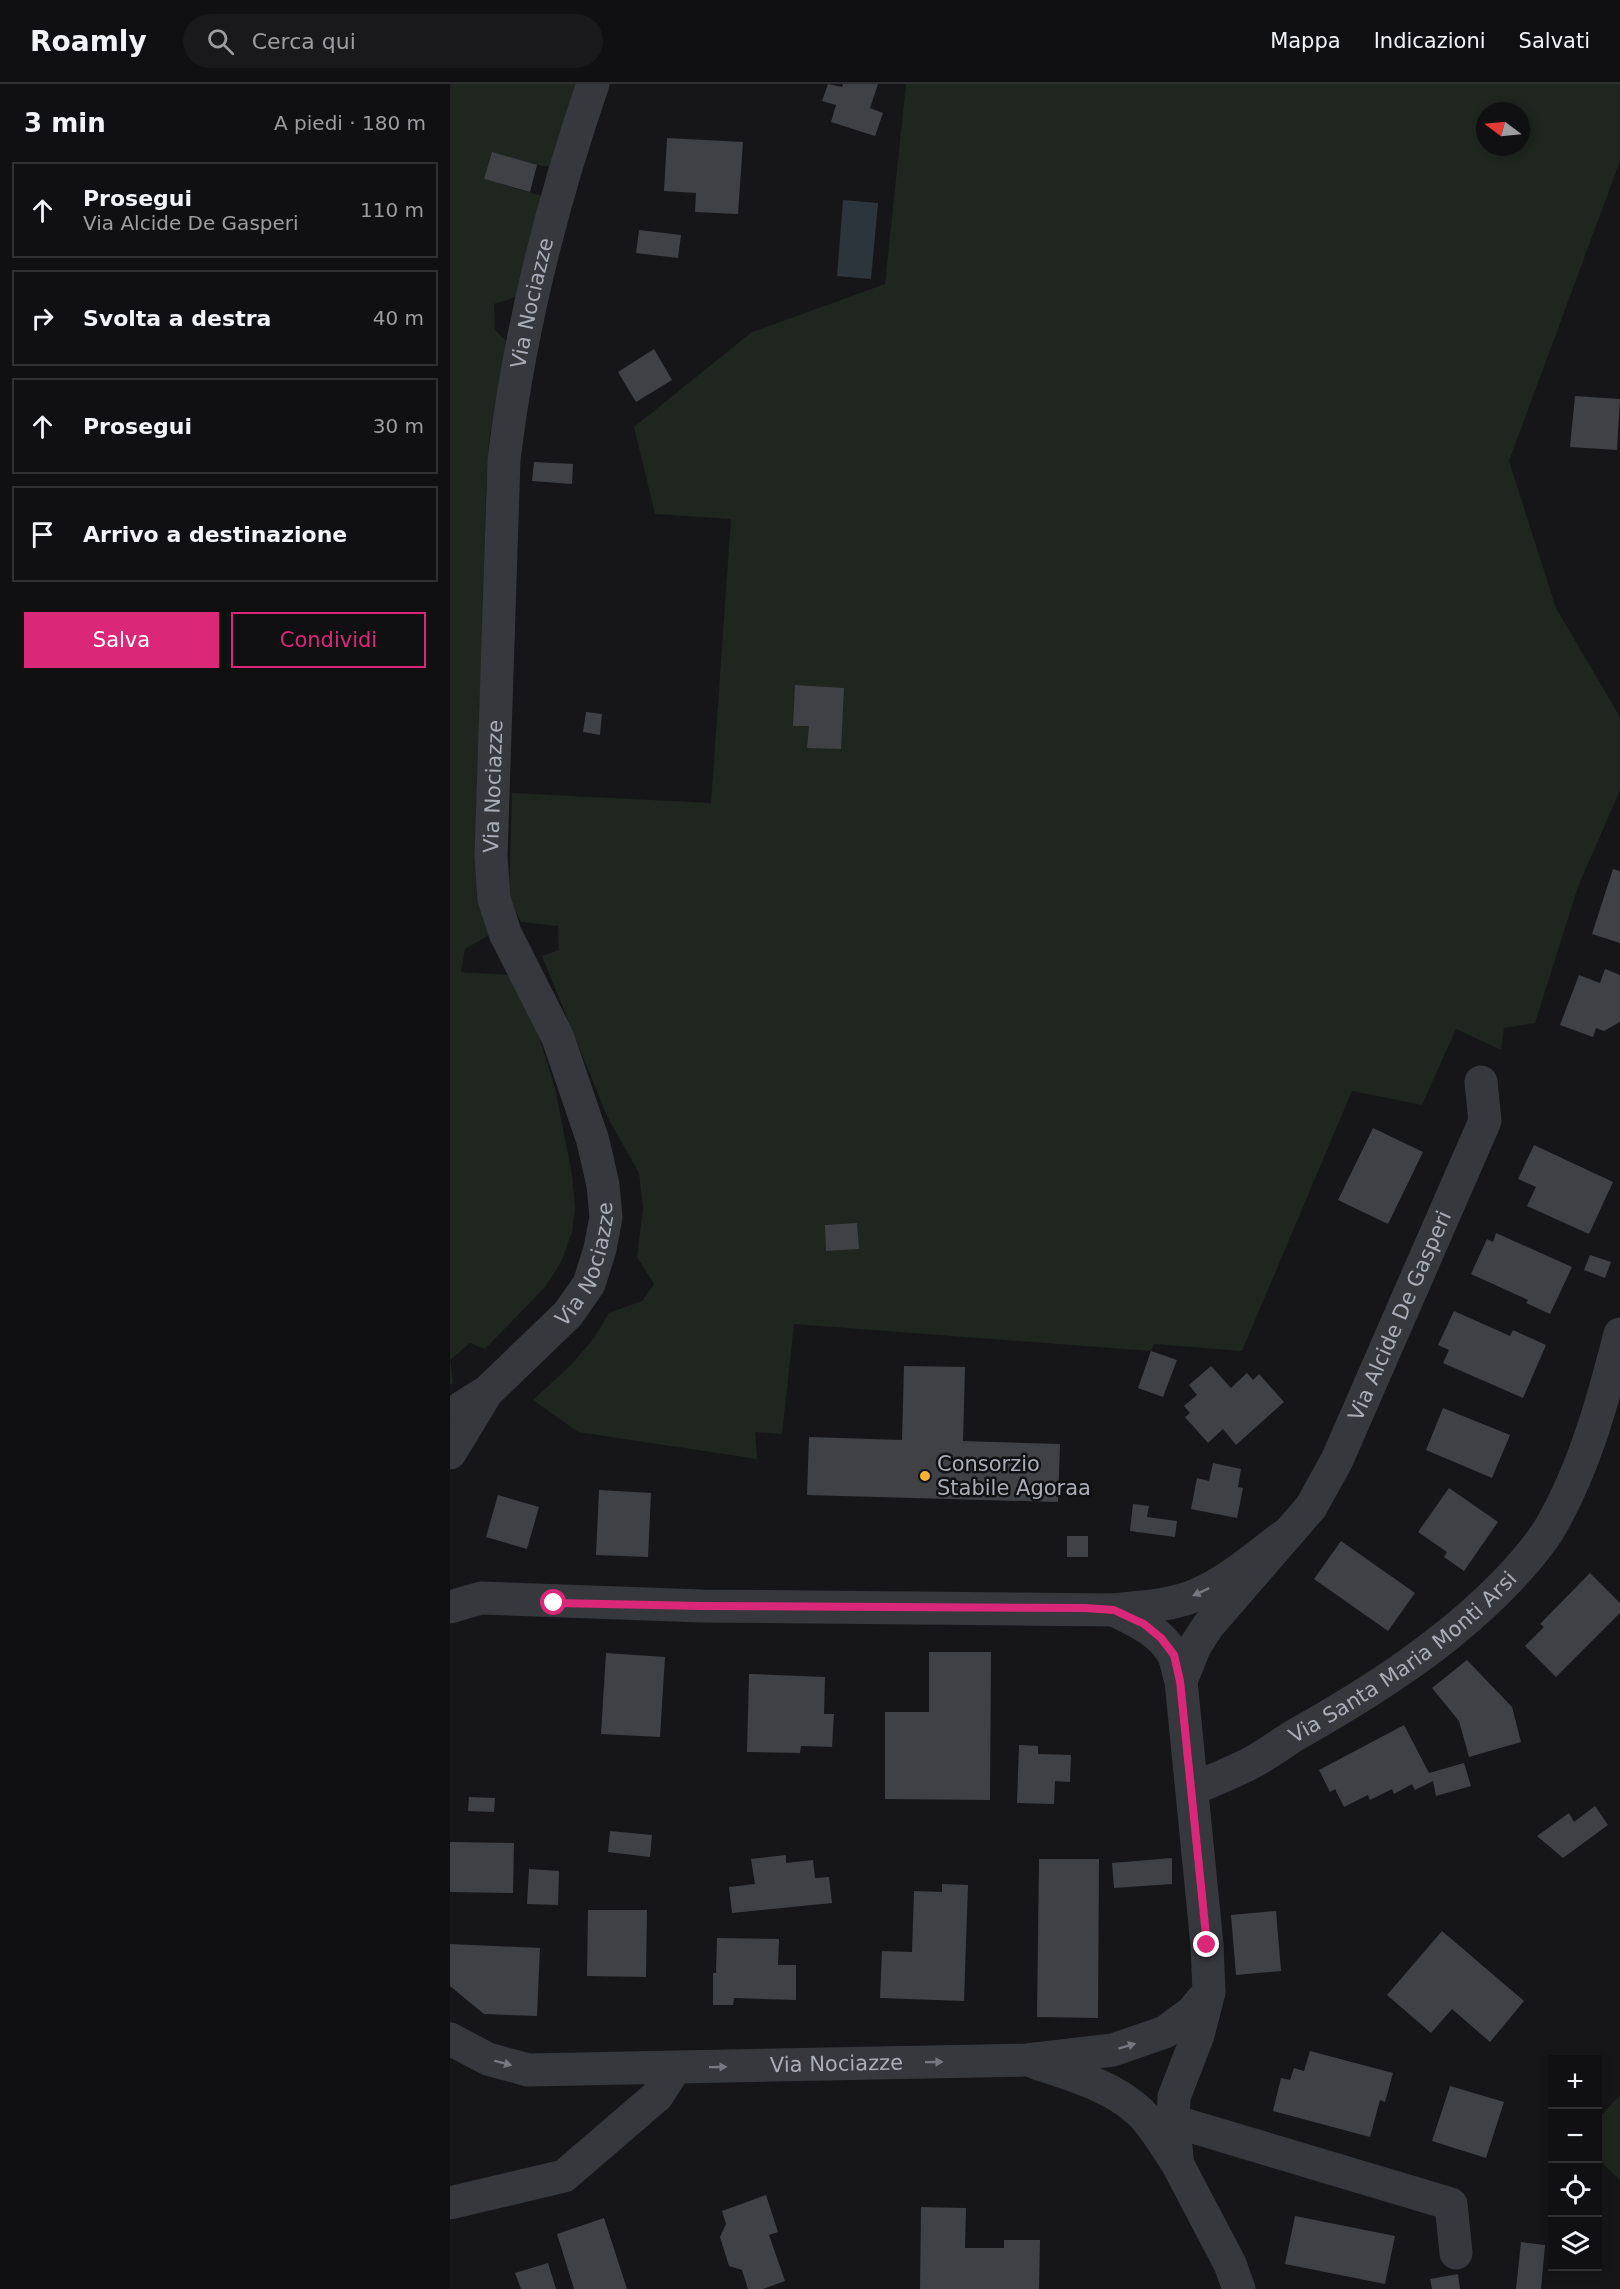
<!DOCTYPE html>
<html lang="it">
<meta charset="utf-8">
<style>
:root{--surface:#101012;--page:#19191b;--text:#f1f3f6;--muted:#9c9d9f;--line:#303032;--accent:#db2777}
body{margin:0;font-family:"DejaVu Sans",sans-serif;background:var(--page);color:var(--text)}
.controls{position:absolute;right:18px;bottom:18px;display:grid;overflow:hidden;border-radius:0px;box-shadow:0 3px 9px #0003}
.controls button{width:54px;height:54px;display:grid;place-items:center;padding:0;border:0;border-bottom:2px solid var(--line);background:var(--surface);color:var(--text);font:30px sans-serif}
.compass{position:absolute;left:1026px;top:18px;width:54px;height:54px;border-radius:50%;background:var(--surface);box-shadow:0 3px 9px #0003;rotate:286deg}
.stop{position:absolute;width:18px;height:18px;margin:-14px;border:4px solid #db2777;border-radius:50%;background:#fff}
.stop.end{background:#db2777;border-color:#fff;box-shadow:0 2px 6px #0008}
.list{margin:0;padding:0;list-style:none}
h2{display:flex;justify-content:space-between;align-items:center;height:78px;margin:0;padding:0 24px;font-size:26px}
h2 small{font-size:20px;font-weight:400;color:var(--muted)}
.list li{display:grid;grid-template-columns:39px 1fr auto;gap:18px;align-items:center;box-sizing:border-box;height:96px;margin:0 12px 12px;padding:0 12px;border:2px solid var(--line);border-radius:0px}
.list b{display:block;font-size:22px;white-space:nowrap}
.list p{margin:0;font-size:20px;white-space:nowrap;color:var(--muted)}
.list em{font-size:20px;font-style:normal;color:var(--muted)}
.actions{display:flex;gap:12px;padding:18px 24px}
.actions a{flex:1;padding:14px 0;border:2px solid var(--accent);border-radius:0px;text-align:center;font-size:21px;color:var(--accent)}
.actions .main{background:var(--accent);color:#fff}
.icon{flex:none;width:33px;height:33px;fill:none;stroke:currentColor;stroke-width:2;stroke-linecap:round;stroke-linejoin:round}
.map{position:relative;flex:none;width:1170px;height:2205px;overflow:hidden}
header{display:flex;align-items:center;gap:36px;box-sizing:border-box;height:84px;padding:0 30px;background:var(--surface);border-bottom:2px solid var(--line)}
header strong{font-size:28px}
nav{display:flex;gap:33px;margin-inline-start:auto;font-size:21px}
.search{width:420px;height:54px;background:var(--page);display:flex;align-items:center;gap:15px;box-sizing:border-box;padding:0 21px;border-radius:33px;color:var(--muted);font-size:22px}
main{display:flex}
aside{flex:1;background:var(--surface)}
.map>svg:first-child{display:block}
</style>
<header>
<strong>Roamly</strong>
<div class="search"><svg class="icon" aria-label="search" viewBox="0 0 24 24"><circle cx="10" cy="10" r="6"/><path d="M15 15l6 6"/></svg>Cerca qui</div>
<nav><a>Mappa</a><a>Indicazioni</a><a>Salvati</a></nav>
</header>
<main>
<aside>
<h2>3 min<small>A piedi · 180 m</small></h2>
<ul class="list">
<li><svg class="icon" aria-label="ahead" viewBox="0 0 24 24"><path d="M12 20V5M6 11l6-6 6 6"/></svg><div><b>Prosegui</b><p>Via Alcide De Gasperi</p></div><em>110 m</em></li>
<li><svg class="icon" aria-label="right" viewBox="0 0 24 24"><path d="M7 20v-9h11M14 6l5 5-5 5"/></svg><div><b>Svolta a destra</b></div><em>40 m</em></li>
<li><svg class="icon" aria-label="ahead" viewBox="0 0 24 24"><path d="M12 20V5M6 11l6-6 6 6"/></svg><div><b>Prosegui</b></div><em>30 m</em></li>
<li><svg class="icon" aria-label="arrive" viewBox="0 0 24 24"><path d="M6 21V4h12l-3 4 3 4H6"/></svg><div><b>Arrivo a destinazione</b></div></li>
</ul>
<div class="actions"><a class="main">Salva</a><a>Condividi</a></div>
</aside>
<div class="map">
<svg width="1170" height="2205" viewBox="0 0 1170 2205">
<rect width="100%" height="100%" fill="#161618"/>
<path fill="#1e261f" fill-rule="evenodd" d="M0,0H126L102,83L87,81L42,69L34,95L92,112L69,212L44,220L45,246L56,257L39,357L36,400L32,609L41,850L15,865L11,888L60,891L89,953L106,1008L122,1091L125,1124L122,1148L111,1178L96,1202L35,1265L20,1259L0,1276L3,1299L0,1301Z
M456,0H1170V77L1059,377L1106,524L1170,633V706L1128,803L1085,939L1054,944L1051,966L1006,945L972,1021L902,1007L792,1267L704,1260L701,1267L344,1240L332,1350L305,1348L307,1375L128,1348L83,1316L121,1281L144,1254L159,1229L192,1217L204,1200L187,1173L193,1124L189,1089L157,1032L92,872L109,866L108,842L71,838L59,814L62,709L261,719L281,435L205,430L184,343L302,248L435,200ZM1035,27H1071V63H1035Z
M1170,2011V2096L1148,2075V2035Z"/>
<path fill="#2c353c" d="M393,116L428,119L421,195L387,192Z"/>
<path fill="#404145" d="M378,0L392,3L393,0H428L420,24L433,29L425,52L381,38L386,21L372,17Z
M217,54L293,58L288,130L245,128L246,109L214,107Z
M42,68L87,81L80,108L34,95Z
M189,146L231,151L228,174L186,169Z
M204,265L222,296L186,318L168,288Z
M1125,312L1170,315L1167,366L1120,363Z
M84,378L123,380L122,400L82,397Z
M345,601L394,604L391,665L357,664L359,642H343Z
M136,628L152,630L150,651L133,648Z
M1163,785L1170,787V859L1142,850Z
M1155,885L1170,891V938L1154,947L1146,944L1143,953L1110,941L1129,891L1150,899Z
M923,1044L973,1068L938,1140L888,1116Z
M1084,1061L1163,1098L1139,1150L1077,1122L1086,1103L1068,1095Z
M407,1139L409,1165L376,1167L375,1141Z
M1046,1149L1122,1183L1100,1230L1076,1219L1078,1216L1021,1190L1037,1155L1043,1158Z
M1140,1171L1161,1178L1155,1194L1134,1186Z
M1004,1227L1060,1252L1063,1246L1096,1261L1073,1314L993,1279L999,1266L988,1261Z
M701,1267L727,1276L713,1313L688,1304Z
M454,1282L515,1283L513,1357L610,1360L608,1418L357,1411L359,1353L452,1356Z
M761,1282L781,1304L797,1289L803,1296L809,1290L834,1318L786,1361L773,1345L758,1359L735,1333L740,1329L734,1322L747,1311L739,1301Z
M993,1324L1060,1351L1042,1394L976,1366Z
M763,1379L791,1385L788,1403L793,1404L787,1434L741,1425L747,1394L759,1397Z
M999,1404L1048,1438L1014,1487L994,1473L997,1468L968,1448Z
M149,1406L201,1409L198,1473L146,1471Z
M48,1411L89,1423L77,1465L36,1453Z
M683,1420L699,1422L697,1433L727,1437L725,1453L680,1447Z
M617,1452H638V1473H617Z
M891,1457L965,1509L938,1547L864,1495Z
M1140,1489L1170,1519V1529L1106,1593L1075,1562L1094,1543L1090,1540Z
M479,1568H541L540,1716L435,1715V1628H479Z
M156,1569L215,1573L210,1653L151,1650Z
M1017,1576L1062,1623L1071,1658L1019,1673L1009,1637L982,1604Z
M299,1590L375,1593L374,1630H384L382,1663L351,1662L350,1669L297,1668Z
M954,1641L979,1689L1014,1679L1021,1702L986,1712L983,1697L965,1706L962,1700L944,1710L942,1705L920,1716L918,1711L894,1723L885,1705L880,1708L869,1686Z
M569,1661L588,1662V1670L621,1671L620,1698L605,1697L604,1720L567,1719Z
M19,1713L45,1714L44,1728L18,1727Z
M1145,1722L1158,1741L1113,1774L1087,1752L1119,1729L1124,1738Z
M160,1747L202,1751L200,1773L158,1768Z
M0,1758L64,1759L63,1809L0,1808Z
M336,1771V1779L363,1776L365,1794L379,1793L382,1819L282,1829L279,1803L305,1800L301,1775Z
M722,1774V1800L664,1804L662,1779Z
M589,1775H649L648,1934L587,1933Z
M79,1785L109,1787L108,1821L77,1820Z
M492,1800L518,1801L514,1917L430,1914L432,1867L462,1868L464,1807L492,1808Z
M138,1826H197L196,1893L137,1892Z
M826,1827L831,1887L786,1891L781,1831Z
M992,1847L1074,1917L1040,1958L1002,1925L981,1949L937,1911Z
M267,1854L329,1855L328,1881H346V1916L284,1914L283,1921H263V1889H266Z
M0,1860L90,1864L87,1932L34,1930L0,1902Z
M860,1967L943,1989L935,2018L930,2016L920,2053L823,2027L831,1994L840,1996L844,1984L854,1987Z
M1000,2002L1054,2018L1036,2074L982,2057Z
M316,2111L328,2148L319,2151L335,2197L313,2205H298L292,2186L279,2182L270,2153L276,2140L272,2127Z
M471,2123L516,2124L515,2164H554V2156H590L589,2205H470Z
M845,2132L945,2152L935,2200L835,2180Z
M154,2134L177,2205H124L107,2150Z
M1071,2158L1095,2161L1091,2205H1066Z
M98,2179L106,2205H71L65,2189Z
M1008,2190L1010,2205H982L980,2195Z"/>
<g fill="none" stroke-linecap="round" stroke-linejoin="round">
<g stroke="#37383d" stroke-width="33">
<path id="s1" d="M0,1331L38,1307L118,1230L139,1200L150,1165L156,1133L153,1101L143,1057L108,954L55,849L44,815L41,772L54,376C69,251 102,119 143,0"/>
<path d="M0,1369L34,1313"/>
<path d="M0,1523L31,1514L252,1522L664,1526C689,1523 717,1522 741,1513C775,1500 804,1474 834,1452"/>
<path d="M664,1526C686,1537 710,1547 723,1570C727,1578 728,1589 731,1597L757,1861L759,1908L748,1951L724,2013L723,2037L728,2081L780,2180L789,2205"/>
<path id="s2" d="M731,1597L745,1562L758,1542L861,1423L887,1376L1035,1037L1031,998"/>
<path id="s3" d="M743,1705C761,1697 779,1690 797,1681C814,1673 830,1660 847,1650C923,1607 998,1559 1059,1495C1074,1479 1090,1461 1101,1442C1135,1383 1153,1316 1170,1250"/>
<path id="s4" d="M0,1955L38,1975L78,1986L577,1976L663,1966L715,1948L742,1928L759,1908"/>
<path d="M586,1979C622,1991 663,2002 691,2029C705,2043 716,2063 727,2079"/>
<path d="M723,2037L1001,2120L1006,2169"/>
<path d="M0,2119L114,2092L207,2012L225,1984"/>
</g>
</g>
<defs><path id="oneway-solid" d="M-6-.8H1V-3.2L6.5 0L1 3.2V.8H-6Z" transform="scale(1.5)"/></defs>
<g fill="#757881">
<use href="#oneway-solid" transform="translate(751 1508) rotate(155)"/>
<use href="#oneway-solid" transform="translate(677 1962) rotate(-17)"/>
<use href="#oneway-solid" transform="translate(484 1978) rotate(-1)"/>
<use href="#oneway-solid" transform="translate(53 1979) rotate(15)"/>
<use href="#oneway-solid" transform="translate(268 1983) rotate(-1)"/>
</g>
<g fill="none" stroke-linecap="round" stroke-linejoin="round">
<path stroke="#db2777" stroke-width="8" d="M104,1519L252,1522L635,1524L664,1526L694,1540L711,1554L724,1571L730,1597L757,1861"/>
</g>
<circle fill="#f2b134" stroke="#111113" stroke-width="2" cx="475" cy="1392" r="6"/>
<g text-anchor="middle" stroke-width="5" stroke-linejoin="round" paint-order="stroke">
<g font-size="21" fill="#a8adb8" stroke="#111113">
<text dy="7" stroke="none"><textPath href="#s1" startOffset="1200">Via Nociazze</textPath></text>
<text dy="7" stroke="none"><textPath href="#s1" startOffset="714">Via Nociazze</textPath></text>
<text dy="7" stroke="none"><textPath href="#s1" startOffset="210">Via Nociazze</textPath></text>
<text dy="7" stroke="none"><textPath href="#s2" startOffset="430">Via Alcide De Gasperi</textPath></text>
<text dy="7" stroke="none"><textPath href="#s3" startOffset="249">Via Santa Maria Monti Arsi</textPath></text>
<text dy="7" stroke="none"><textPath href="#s4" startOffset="393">Via Nociazze</textPath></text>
</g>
<g font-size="21" fill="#a8adb8" stroke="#111113" text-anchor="start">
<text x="487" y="1387">Consorzio<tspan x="487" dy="24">Stabile Agoraa</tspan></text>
</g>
</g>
</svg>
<div class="controls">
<button>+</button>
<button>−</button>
<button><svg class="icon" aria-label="locate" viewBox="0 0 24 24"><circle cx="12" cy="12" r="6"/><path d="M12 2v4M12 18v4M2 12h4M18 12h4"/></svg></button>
<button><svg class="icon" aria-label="layers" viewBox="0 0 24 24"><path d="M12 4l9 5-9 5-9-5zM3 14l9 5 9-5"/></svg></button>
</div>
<svg class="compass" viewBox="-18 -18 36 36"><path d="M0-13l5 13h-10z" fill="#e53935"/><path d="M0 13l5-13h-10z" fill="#9c9d9f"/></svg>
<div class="stop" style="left:104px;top:1519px"></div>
<div class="stop end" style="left:757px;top:1861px"></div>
</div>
</main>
